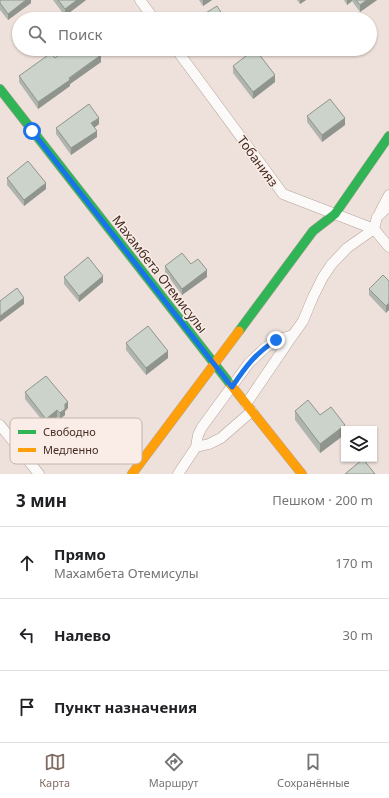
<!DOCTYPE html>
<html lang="ru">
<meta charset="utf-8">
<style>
:root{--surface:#fff;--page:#f2f2f2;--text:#202124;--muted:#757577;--line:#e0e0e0;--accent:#816c64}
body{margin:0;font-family:"Noto Sans",sans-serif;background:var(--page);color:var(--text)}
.controls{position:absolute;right:12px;bottom:12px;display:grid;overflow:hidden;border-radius:0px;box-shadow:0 1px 3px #0004}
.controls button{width:36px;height:36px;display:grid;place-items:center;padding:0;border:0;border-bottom:1px solid var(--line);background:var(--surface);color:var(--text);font:20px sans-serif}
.stop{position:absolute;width:12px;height:12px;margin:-9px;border:3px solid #1a73e8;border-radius:50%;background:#fff}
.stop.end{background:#1a73e8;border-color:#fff;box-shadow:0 1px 4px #0008}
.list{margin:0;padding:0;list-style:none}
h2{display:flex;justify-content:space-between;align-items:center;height:52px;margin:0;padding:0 16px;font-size:17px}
h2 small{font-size:13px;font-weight:400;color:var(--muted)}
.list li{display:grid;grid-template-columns:26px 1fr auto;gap:12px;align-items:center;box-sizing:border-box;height:72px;padding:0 16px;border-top:1px solid var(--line)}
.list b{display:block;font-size:15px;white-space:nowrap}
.list p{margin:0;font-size:13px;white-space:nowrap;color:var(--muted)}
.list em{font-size:13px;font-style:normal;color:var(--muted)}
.icon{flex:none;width:22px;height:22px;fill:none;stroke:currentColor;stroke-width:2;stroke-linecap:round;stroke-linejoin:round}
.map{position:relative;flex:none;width:389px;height:474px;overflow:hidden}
.search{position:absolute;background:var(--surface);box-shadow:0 1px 3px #0004;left:12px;right:12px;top:12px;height:44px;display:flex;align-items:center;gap:10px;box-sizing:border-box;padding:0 14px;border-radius:22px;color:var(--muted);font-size:15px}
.sheet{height:268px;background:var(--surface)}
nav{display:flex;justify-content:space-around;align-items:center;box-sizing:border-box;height:56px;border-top:1px solid var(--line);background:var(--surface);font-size:11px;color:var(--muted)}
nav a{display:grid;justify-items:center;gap:2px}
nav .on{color:var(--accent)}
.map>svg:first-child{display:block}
</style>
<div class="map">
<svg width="389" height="474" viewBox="0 0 389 474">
<rect width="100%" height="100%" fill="#eee0da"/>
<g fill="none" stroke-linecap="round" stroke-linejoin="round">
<defs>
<path id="street" d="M140,0L154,19
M176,49L283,194L374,229L389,247
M380,212L389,195
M246,404L293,335
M0,425L39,474
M196,447L209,444L221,438L252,411
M178,474L196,447L198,435L202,427L249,363L265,348L277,340L293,335L303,321L313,297L323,277L331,265L347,248L374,229L377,217L389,206"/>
<path id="fast" d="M0,89L231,385
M239,331L313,231L335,214L389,136"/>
<path id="slow" d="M231,385L302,474
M132,474L239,331"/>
</defs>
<use href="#street" stroke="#b4a39c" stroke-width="11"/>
<use href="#fast" stroke="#b4a39c" stroke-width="10"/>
<use href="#slow" stroke="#b4a39c" stroke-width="10"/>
<use href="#street" stroke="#fcfaf9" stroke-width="10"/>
<use href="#fast" stroke="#30b455" stroke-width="9"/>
<use href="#slow" stroke="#ff9f0a" stroke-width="9"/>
</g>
<path fill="#afb5ae" d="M0,0H31V3L8,20L0,10Z
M53,0H86L65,16Z
M199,0H212L203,6Z
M297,0H306L300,4Z
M344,0H377L360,12L352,1L347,5Z
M55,58L101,62L70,84V86L38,109L19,82V76Z
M233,66L275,82L253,99L233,73Z
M307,116L345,125L322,142L307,122Z
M99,124L94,128L97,137L71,155L56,134V128Z
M7,178L46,189L24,206L7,185Z
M191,264L207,277L182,295L165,272V266Z
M64,277L103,282L79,302L64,284Z
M389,281L386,313L369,295V289Z
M126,343L168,358L146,375L126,350Z
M25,392L68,408L65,411V415L60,419L57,417L46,425L25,399Z
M295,411L320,415L345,429H344V435L320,453L295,420Z"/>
<path fill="#8f948d" d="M26,0H31V3L8,20V14Z
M77,0H86L65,16V9Z
M203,0H212L203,6Z
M300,0H306L300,4Z
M347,0H352V1L347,5Z
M367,0H377L360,12V5Z
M101,55V62L70,84V86L38,109V102Z
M275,75V82L253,99V92Z
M99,118V124L91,130V123Z
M345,118V125L322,142V135Z
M97,131V137L71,155V148Z
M46,183V189L24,206V200Z
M207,270V277L182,295V289Z
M103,276V282L79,302V296Z
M24,298V304L0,322V316Z
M389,303V310L386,313V306Z
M168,351V358L146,375V368Z
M68,402V408L65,411V415L60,419V413L65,404Z
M57,410V417L46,425V419Z
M345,425V429H344V435L320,453V444Z"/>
<path fill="#ccd3ca" stroke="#8f948d" d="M0,0H26L8,14L0,3Z
M58,0H77L65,9Z
M356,0H367L360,5Z
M217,6L224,17L220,19H203L201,16Z
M67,49H96L101,55L69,78L70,80L38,102L19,76L51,53L55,58Z
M255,49L275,75L253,92L233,66Z
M330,99L345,118L322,135L307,116Z
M89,104L99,118L91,123L97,131L71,148L56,128Z
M28,161L46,183L24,200L7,178Z
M182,253L191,264L198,259L207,270L182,289L165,266Z
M88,257L103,276L79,296L64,277Z
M383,275L389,281V303L386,306L369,289Z
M17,288L24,298L0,316V301Z
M148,326L168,351L146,368L126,343Z
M46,376L68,402L65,404V409L60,413L57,410L46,419L25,392Z
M308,400L320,415L331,407L345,425L320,444L295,411Z
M363,459L375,474H345Z"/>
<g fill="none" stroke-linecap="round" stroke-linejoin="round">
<path stroke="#1a73e8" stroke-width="5" d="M32,131L232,387C246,366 255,354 276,340"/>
</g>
<g text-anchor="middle" stroke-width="3" stroke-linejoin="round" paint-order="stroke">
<g font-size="13" fill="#462e24" stroke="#faede8">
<text transform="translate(258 161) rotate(54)" y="5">Тобанияз</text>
<text transform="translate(160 274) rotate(52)" y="5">Махамбета Отемисулы</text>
</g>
</g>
<rect x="10" y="418" width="132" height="46" rx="6" fill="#faede8" stroke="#c4b4ad" stroke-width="1"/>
<rect x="18" y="430" width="18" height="4" fill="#30b455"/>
<rect x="18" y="448" width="18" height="4" fill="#ff9f0a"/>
<g font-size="11" fill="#462e24">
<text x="43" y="436">Свободно</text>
<text x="43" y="454">Медленно</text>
</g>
</svg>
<div class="controls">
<button><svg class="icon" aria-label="layers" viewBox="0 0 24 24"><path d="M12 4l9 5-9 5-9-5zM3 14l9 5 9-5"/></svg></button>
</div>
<div class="stop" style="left:32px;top:131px"></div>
<div class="stop end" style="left:276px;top:340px"></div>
<div class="search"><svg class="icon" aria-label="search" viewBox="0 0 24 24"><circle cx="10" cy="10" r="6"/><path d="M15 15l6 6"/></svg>Поиск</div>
</div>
<section class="sheet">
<h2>3 мин<small>Пешком · 200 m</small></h2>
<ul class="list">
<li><svg class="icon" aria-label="ahead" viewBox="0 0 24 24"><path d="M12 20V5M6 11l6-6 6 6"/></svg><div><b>Прямо</b><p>Махамбета Отемисулы</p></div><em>170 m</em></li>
<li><svg class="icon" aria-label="left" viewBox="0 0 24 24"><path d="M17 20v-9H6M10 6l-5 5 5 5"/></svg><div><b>Налево</b></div><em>30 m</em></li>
<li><svg class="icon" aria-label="arrive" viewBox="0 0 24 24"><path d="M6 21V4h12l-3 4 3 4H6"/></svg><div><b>Пункт назначения</b></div></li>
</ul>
</section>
<nav>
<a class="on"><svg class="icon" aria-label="map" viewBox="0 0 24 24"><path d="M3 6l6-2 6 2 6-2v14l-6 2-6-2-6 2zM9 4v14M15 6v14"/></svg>Карта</a>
<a><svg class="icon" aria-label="directions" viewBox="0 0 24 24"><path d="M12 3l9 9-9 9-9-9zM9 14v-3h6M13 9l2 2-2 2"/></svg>Маршрут</a>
<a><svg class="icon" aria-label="saved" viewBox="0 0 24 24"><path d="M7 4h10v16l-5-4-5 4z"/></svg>Сохранённые</a>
</nav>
